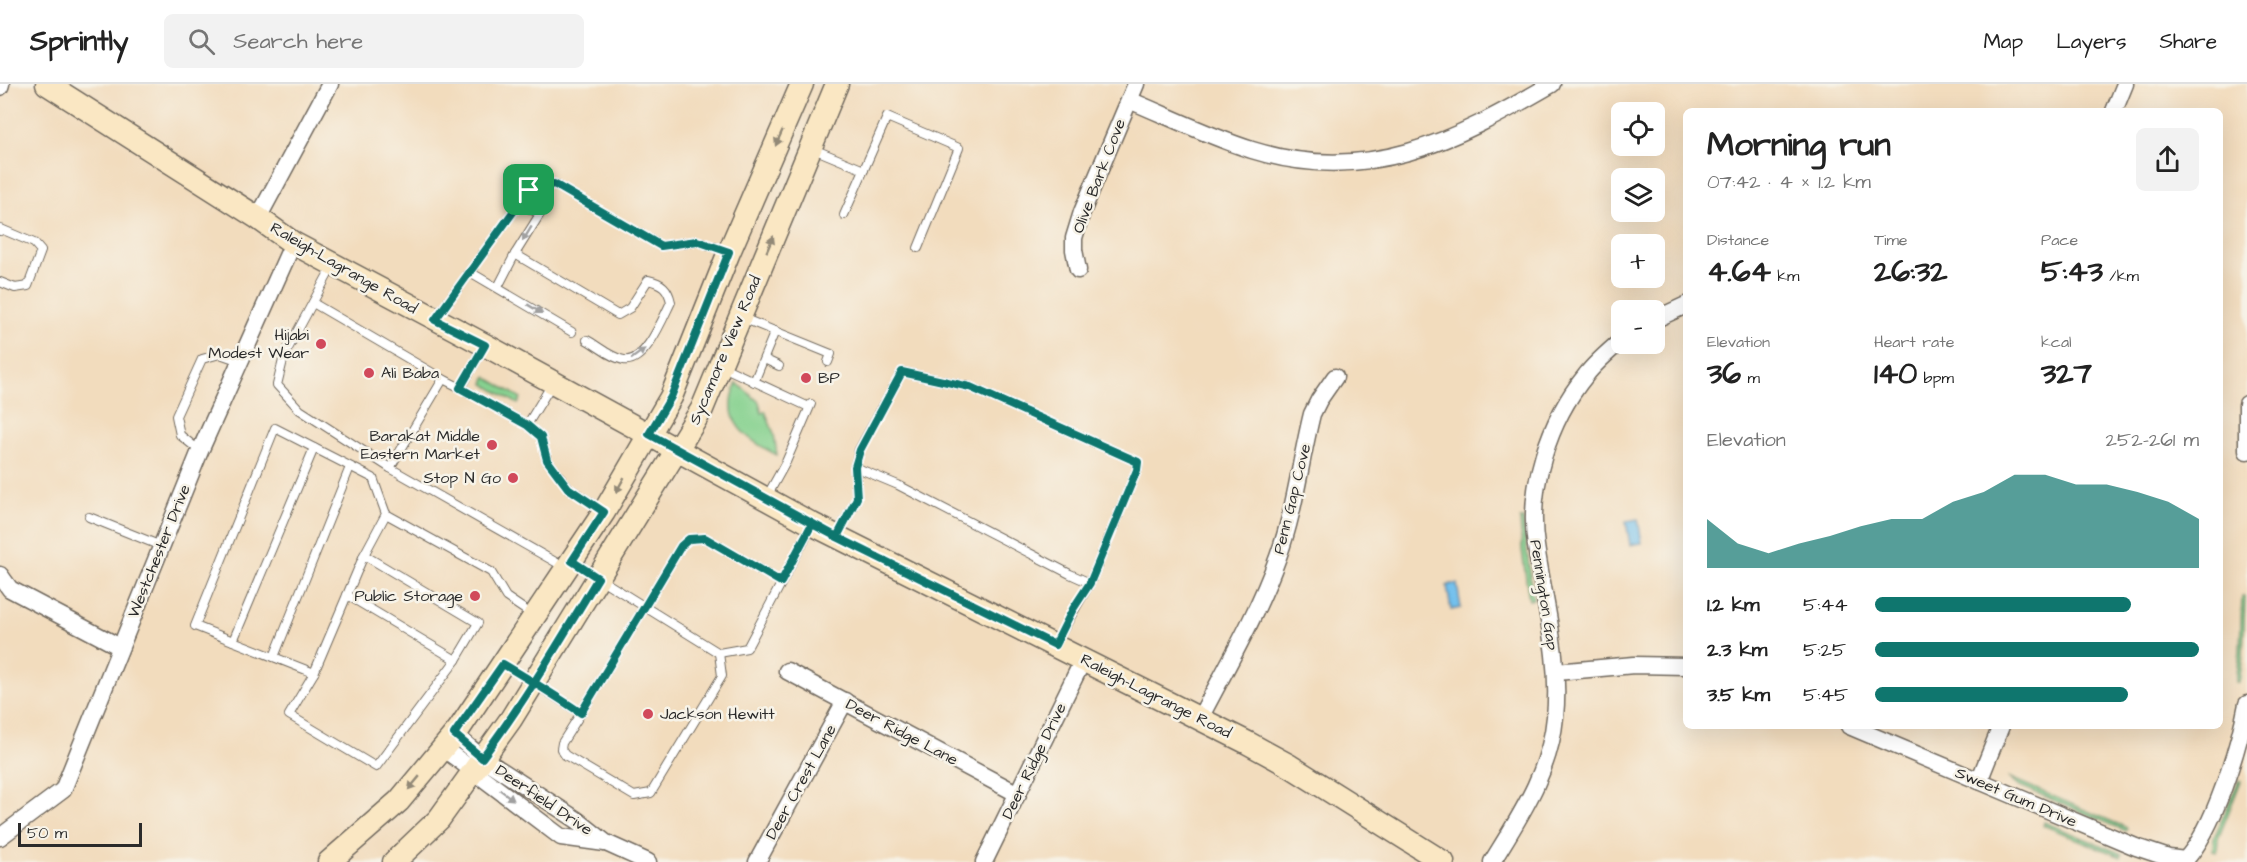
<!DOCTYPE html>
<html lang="en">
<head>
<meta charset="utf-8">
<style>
  body { margin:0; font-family:"Architects Daughter",sans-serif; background:#f2f2f2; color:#222; height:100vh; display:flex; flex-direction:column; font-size:22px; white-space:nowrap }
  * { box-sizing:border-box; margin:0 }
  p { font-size:20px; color:#767676 }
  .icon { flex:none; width:33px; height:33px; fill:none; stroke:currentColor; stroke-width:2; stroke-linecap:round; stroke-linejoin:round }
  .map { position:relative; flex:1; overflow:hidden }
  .details { position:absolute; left:1683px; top:24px; width:540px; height:621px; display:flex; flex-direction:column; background:#fff; border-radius:9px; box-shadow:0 6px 24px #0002 }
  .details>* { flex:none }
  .fabs { position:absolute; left:1611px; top:18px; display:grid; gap:12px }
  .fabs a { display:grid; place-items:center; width:54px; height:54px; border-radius:9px; background:#fff; box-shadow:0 6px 24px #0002; font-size:30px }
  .scale { position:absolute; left:18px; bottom:15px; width:124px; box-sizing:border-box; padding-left:6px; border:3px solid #2b2b2b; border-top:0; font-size:16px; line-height:21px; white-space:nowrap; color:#2b2b2b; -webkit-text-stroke:4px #f7f3e8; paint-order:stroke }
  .pin { position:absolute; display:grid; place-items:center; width:51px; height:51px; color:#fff; margin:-26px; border-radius:12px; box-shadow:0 3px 9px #0006 }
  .round { display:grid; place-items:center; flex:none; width:63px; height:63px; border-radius:9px; background:#f2f2f2 }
  .overview { display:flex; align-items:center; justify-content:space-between; height:102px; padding:0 24px }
  h1 { font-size:33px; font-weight:700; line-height:45px }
  .figures { display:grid; grid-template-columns:repeat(3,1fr); gap:9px; height:102px; padding:6px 24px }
  .figures div { display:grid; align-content:center }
  .figures b { font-size:30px; font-weight:700 }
  .figures small { font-size:16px; font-weight:400 }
  .figures p { font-size:16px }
  .chart { height:168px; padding:12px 24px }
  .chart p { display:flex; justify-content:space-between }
  .chart svg { width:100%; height:108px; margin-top:6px; fill:#0f766e; opacity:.7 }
  ul { padding:0 24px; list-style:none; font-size:20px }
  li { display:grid; grid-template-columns:96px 72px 1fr; align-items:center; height:45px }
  li i { height:15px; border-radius:8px; background:#0f766e }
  header { display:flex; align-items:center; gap:36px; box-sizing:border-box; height:84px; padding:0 30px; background:#fff; border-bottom:2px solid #e0e0e0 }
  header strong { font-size:28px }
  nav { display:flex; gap:33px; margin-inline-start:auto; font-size:21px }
  .search { width:420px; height:54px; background:#f2f2f2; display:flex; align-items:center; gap:15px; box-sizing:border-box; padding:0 21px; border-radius:9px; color:#767676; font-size:22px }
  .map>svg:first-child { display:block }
  .green { fill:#86d18f; stroke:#587e5d; stroke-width:1.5 }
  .water { fill:#72c0ed; stroke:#4e768c; stroke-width:1.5 }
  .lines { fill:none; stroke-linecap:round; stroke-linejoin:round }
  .lane-casing { stroke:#71695e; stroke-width:10 }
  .street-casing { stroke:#71695e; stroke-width:19 }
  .secondary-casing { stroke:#71695e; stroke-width:25 }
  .lane { stroke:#fff; stroke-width:8 }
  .street { stroke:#fff; stroke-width:16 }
  .secondary { stroke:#fae7c3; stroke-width:22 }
  .oneway { fill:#928977 }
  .oneway2 { fill:#a0a0a0 }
  .route-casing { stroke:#fff; stroke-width:12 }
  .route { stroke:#0f766e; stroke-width:8 }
  .poi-dot { fill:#d1495b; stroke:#f7f3e8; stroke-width:2 }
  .labels { text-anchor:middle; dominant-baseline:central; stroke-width:5; stroke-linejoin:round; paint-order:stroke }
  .street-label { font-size:16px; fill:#2b2b2b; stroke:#f7f3e8 }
  .poi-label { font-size:16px; fill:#2b2b2b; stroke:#f7f3e8; text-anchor:end }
</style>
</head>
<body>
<header>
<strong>Sprintly</strong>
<div class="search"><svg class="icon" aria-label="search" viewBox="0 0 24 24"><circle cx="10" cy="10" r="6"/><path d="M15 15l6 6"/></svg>Search here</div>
<nav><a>Map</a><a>Layers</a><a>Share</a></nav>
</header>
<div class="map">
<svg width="2247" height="778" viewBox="0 0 2247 778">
  <rect width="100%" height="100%" fill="#f7f3e8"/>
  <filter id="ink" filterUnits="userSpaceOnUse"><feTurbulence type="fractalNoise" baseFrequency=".0167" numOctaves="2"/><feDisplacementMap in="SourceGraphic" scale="12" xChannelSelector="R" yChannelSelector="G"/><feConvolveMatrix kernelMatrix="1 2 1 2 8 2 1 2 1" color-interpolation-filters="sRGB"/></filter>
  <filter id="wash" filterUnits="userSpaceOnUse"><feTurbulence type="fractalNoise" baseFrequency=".008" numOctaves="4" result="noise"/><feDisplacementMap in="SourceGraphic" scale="24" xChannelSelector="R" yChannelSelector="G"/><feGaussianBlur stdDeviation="1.35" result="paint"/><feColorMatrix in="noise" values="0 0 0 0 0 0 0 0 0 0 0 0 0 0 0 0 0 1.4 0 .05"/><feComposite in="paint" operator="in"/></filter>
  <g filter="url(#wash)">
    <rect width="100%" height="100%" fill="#f2dcbd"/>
    <g class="green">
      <path d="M486 293 521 314 518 320 484 300Z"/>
      <path d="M737 299 759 318 762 329 765 327 774 350 777 371C746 355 720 338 737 299Z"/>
      <path d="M1520 435H1523L1533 515 1529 516 1522 466Z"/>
      <path d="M2242 512H2245L2243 571 2239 599 2236 598 2240 568Z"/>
      <path d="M2008 693 2127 744 2126 747 2018 701Z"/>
      <path d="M2239 696 2241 697 2218 755 2217 768 2213 767 2214 754Z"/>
      <path d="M2044 738 2122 770 2121 773 2043 741Z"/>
    </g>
    <g class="water">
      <path d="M1638 435 1642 459 1630 461 1626 437Z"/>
      <path d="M1451 500H1457L1461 524 1451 526 1447 502Z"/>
    </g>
  </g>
  <g filter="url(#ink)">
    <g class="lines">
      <defs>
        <g id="lane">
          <path d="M811 64 864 86"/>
          <path d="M844 131 887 33 959 64 918 164"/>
          <path d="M0 147 1 145 34 159 41 167 28 202 15 204 0 198"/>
          <path d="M515 170 540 130 519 119"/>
          <path d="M333 181 284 272 277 301 300 326 390 384 566 484"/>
          <path d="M470 188 572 248"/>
          <path d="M498 203 515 170 618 231 630 224 648 196C662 199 668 204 671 218 663 234 645 280 624 276 611 274 598 262 587 256"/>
          <path d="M313 219 443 295 390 384"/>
          <path d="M437 233 529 106 554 100 661 162 697 157 729 168"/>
          <path d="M740 233 831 270 828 278"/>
          <path d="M764 275 779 282"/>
          <path d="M721 282 809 323"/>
          <path d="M443 295 461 304 484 262"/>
          <path d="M754 298 775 247"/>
          <path d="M461 304 527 341 541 353 547 376 569 404 604 428"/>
          <path d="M527 341 552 300"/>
          <path d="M200 367 180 351 176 332 202 275 220 270 240 277"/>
          <path d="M855 383 859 366 902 288 970 303 1138 378 1137 386 1090 499"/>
          <path d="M766 414 786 378 811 320"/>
          <path d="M386 430 373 394 275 344 195 542 314 589 364 471 386 430 491 488 506 513 534 532"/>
          <path d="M89 433 161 462"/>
          <path d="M837 452 857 414 855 383 898 401 1070 490 1090 499 1055 560"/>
          <path d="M600 495 719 569 747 564 812 441"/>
          <path d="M347 511 456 576 478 539 364 471"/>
          <path d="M233 557 314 364"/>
          <path d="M274 573 350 383"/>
          <path d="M314 589 289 631 376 683 456 576"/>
          <path d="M534 599 581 629 681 462 689 455 705 454 781 498"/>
          <path d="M581 629 562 659 561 665 565 671 634 712 651 709 722 592 719 569"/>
        </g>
        <g id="street">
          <path d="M0 3 1 0"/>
          <path d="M1129 16C1170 33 1210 53 1252 66 1368 102 1454 57 1552 0"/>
          <path d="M2114 27 2125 0"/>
          <path d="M258 134 330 0"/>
          <path d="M1078 186 1074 166V154L1082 128 1136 0"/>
          <path d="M1654 236 1686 221"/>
          <path d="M2247 320V367"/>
          <path d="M0 491 10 505 120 563"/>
          <path d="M787 587 1018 710"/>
          <path d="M1556 588 1634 581 1686 582"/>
          <path d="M1200 634C1227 582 1258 529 1278 473 1295 427 1300 378 1312 330L1319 316 1335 293"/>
          <path d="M1849 642 2136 763 2169 774 2185 776C2214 746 2239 662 2247 620"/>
          <path d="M454 650 482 674 577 736 606 759 648 778"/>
          <path d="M443 664 561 753 605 759"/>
          <path d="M1979 697 2001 642"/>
          <path d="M0 753 63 706 200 367 293 159"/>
          <path d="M757 778 845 617"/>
          <path d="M984 778 1083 576"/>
          <path d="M1492 778C1520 732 1550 688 1555 633 1561 576 1544 518 1536 462 1527 404 1549 336 1586 291 1596 278 1609 267 1622 256"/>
        </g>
        <g id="secondary">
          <path d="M47 0 258 134 293 159 485 261 812 440 1248 659 1290 682 1443 778"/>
          <path d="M329 778 399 717 459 645 604 428 671 313 729 168 802 0"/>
          <path d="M394 778 439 735 511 635 702 325 837 0"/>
        </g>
      </defs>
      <use href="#lane" class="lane-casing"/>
      <use href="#street" class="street-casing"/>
      <use href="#secondary" class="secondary-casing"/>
      <use href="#lane" class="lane"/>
      <use href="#street" class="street"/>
      <use href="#secondary" class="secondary"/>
    </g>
    <defs><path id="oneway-solid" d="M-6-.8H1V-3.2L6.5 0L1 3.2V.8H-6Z" transform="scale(1.5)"/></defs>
    <g class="oneway">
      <use href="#oneway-solid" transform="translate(779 54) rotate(114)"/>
      <use href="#oneway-solid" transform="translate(770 160) rotate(-67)"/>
      <use href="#oneway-solid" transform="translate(620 401) rotate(119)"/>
      <use href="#oneway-solid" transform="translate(414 699) rotate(130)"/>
    </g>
    <g class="oneway2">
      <use href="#oneway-solid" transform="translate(527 150) rotate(121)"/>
      <use href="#oneway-solid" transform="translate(535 225) rotate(31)"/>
      <use href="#oneway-solid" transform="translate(638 270) rotate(-37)"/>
      <use href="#oneway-solid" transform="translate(507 711) rotate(37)"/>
    </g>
  </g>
  <g class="lines" filter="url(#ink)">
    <defs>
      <path id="route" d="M529 106 435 236 485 261 460 304 527 341 541 353 547 376 568 404 604 428 572 477 598 494C561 555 525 617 482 674L454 650 503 580C530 596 556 612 581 629L681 462 689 455 705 454 781 498 812 440 837 453 857 414 855 383 860 366 902 288 970 303 1138 378 1137 386 1090 499 1073 525 1055 561 837 453 649 350 671 313 729 168 697 157 661 162 554 100 529 106"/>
    </defs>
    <use href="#route" class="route-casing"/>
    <use href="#route" class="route"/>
  </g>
  <g class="poi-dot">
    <circle cx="321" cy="260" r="6"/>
    <circle cx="369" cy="289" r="6"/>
    <circle cx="806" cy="294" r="6"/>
    <circle cx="492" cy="361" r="6"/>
    <circle cx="513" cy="394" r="6"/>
    <circle cx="475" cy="512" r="6"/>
    <circle cx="648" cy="630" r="6"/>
  </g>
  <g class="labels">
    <g class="street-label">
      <text transform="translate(1099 92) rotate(-69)">Olive Bark Cove</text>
      <text transform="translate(344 184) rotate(30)">Raleigh-Lagrange Road</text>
      <text transform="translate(725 266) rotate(-67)">Sycamore View Road</text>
      <text transform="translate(1292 415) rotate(-76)">Penn Gap Cove</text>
      <text transform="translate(159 467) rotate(-68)">Westchester Drive</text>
      <text transform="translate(1544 511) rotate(81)">Pennington Gap</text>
      <text transform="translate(1156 612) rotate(27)">Raleigh-Lagrange Road</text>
      <text transform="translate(902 648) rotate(28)">Deer Ridge Lane</text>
      <text transform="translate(1034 677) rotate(-64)">Deer Ridge Drive</text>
      <text transform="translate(801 698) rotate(-61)">Deer Crest Lane</text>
      <text transform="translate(2016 713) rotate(23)">Sweet Gum Drive</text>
      <text transform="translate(544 716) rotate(34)">Deerfield Drive</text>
    </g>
    <g class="poi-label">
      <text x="309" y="251">Hijabi<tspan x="309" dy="18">Modest Wear</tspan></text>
      <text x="381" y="289" text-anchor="start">Ali Baba</text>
      <text x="818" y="294" text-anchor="start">BP</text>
      <text x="480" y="352">Barakat Middle<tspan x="480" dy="18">Eastern Market</tspan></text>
      <text x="501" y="394">Stop N Go</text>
      <text x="463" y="512">Public Storage</text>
      <text x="660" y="630" text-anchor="start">Jackson Hewitt</text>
    </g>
  </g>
</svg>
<div class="fabs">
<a><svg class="icon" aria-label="locate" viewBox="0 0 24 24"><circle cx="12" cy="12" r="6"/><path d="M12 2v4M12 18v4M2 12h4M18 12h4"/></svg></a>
<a><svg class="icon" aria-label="layers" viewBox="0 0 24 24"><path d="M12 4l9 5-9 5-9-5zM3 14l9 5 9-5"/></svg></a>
<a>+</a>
<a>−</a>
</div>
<div class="scale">50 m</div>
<div class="pin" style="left:529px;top:106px;background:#1e9e55"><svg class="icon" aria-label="arrive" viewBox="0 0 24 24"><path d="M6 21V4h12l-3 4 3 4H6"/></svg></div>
<section class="details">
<div class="overview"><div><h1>Morning run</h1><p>07:42 · 4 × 1.2 km</p></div><a class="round"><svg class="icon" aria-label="share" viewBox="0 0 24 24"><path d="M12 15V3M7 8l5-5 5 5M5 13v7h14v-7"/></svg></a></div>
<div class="figures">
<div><p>Distance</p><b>4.64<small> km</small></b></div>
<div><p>Time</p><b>26:32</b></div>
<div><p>Pace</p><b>5:43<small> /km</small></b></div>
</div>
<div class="figures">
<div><p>Elevation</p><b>36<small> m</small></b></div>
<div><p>Heart rate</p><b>140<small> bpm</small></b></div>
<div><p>kcal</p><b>327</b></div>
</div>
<div class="chart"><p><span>Elevation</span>252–261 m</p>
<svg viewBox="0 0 160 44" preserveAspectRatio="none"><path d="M0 44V24L10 34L20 38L30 34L40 31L50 27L60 24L70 24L80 17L90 13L100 6L110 6L120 10L130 10L140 13L150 17L160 24V44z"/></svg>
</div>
<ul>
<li><b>1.2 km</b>5:44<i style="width:79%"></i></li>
<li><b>2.3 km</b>5:25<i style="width:100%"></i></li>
<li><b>3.5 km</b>5:45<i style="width:78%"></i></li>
</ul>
</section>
</div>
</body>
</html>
